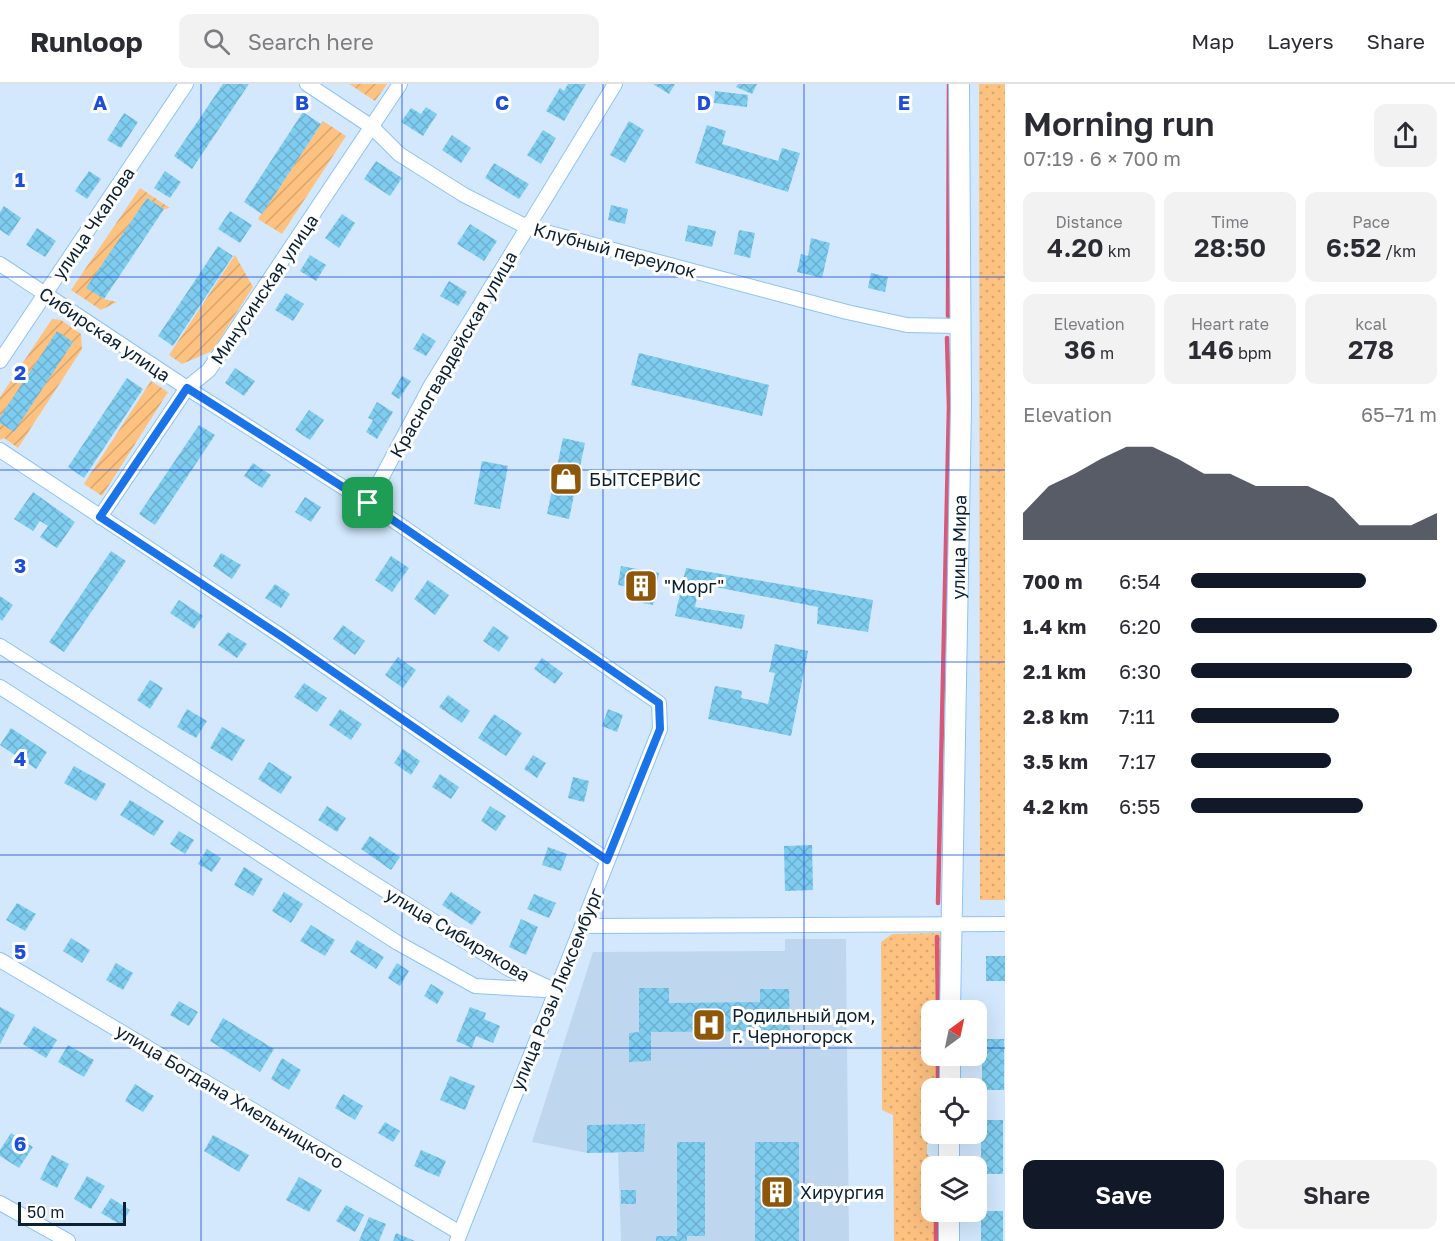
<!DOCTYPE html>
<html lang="en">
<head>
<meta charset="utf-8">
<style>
  body { margin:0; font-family:"Golos Text",sans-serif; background:#f2f2f3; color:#2b2b33; height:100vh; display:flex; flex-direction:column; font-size:22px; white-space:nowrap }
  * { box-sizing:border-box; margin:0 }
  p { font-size:20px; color:#7c7c81 }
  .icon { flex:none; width:33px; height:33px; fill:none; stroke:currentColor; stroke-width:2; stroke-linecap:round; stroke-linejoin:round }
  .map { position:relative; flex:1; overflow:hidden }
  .details { display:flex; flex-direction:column; background:#fff; width:450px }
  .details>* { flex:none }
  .needle { width:39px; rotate:33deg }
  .tools { position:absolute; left:921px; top:916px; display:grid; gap:12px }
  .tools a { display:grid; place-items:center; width:66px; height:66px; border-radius:12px; background:#fff; box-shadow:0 6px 24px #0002; font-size:30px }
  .scale { position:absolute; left:18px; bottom:15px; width:108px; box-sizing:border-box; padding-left:6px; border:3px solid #0a2033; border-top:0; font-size:16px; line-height:21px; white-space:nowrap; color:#0a2033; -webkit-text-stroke:4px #fff; paint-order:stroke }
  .pin { position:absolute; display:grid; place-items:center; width:51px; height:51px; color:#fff; margin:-26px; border-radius:12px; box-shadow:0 3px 9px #0006 }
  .round { display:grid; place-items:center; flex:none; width:63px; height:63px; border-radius:12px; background:#f2f2f3 }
  .summary { display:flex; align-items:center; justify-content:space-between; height:102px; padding:0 18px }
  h1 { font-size:33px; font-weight:600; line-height:45px }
  .stats { display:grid; grid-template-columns:repeat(3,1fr); gap:9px; height:102px; padding:6px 18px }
  .stats div { display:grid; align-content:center; border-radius:12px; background:#f2f2f3; text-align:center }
  .stats b { font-size:26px; font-weight:600 }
  .stats small { font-size:16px; font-weight:400 }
  .stats p { font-size:16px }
  .chart { height:168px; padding:12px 18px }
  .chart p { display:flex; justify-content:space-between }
  .chart svg { width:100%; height:108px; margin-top:6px; fill:#111827; opacity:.7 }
  .button { display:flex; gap:12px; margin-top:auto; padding:12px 18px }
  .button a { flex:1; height:69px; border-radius:12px; background:#111827; color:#fff; font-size:24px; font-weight:600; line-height:69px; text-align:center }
  .button a+a { background:#f2f2f3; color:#2b2b33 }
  ul { padding:0 18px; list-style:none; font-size:20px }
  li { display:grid; grid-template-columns:96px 72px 1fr; align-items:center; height:45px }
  li i { height:15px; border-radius:8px; background:#111827 }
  header { display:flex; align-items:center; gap:36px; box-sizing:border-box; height:84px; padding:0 30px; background:#fff; border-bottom:2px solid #e1e1e2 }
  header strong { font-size:28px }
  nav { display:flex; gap:33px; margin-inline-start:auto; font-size:21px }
  .search { width:420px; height:54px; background:#f2f2f3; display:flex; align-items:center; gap:15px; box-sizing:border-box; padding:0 21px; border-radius:12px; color:#7c7c81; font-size:22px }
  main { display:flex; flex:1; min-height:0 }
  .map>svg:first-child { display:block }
  .built { fill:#bfd7ee }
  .grass { fill:url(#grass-dots) }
  .garden { fill:url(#garden-furrows) }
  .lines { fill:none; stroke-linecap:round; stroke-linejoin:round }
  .stream { stroke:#d75877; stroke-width:4.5 }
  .building { fill:url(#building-cross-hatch) }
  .minor-casing { stroke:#8dc3f5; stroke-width:16 }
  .secondary-casing { stroke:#8dc3f5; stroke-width:22 }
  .minor { stroke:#fff; stroke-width:14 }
  .secondary { stroke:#fff; stroke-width:20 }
  .route-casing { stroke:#fff; stroke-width:12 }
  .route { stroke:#1a73e8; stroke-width:8 }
  .grid { fill:none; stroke:#1d4ed8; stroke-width:1.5; stroke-opacity:0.55 }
  .labels { text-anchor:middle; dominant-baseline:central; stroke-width:6; stroke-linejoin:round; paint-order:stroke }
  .street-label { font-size:18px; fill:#0a2033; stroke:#fff }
  .poi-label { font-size:18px; fill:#0a2033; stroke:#fff; text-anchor:start }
  .grid-label { font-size:20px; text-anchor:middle; font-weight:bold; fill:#1d4ed8; stroke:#fff; stroke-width:6; stroke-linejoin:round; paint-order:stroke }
</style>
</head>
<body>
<header>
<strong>Runloop</strong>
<div class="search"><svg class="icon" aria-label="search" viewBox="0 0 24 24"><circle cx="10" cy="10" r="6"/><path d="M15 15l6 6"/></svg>Search here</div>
<nav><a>Map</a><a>Layers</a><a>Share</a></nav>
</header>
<main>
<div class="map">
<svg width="1005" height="1157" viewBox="0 0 1005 1157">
  <defs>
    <pattern id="grass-dots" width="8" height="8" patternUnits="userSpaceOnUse" patternTransform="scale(1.5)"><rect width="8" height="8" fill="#fdc180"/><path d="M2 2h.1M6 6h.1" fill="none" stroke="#d8a66f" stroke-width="1.8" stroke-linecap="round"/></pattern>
    <pattern id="garden-furrows" width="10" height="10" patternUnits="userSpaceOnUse" patternTransform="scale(1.5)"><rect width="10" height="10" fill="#fdc180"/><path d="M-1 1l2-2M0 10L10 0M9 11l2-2" fill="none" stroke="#d8a66f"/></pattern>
    <pattern id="building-cross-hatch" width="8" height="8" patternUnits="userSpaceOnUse" patternTransform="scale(1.5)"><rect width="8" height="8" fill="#7ecdf0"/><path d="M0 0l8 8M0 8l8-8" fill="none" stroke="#6cb0ce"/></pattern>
  </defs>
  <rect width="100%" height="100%" fill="#d3e8fd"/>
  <path class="built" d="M785 855H846L849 1157H621L618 1069 644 1068V1041H587V1069L532 1058 593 868 785 867Z"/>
  <g class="grass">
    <path d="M979 0H1005V816H980Z"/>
    <path d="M941 849V927H932V972H941V1005H932V1050H938L927 1060V1070L938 1083H932V1128H939V1157H894L893 1031 882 1026 881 858 892 850Z"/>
  </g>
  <g class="garden">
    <path d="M349 0H387L375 17Z"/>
    <path d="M323 37 346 52 282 150 258 135Z"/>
    <path d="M140 104 170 124 164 125 147 114 87 204 104 215 117 218 101 226 71 206Z"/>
    <path d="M235 171 253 203 212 267 182 280 169 271Z"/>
    <path d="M52 235 61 236 81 250 82 265 18 364 4 354 0 356V313Z"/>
    <path d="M151 297 168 308 102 412 84 400Z"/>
  </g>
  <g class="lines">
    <g class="stream">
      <path d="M948 232 949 0"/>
      <path d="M938 819 949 323 947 254"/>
      <path d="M937 853 938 927"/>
      <path d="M938 972V1005"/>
      <path d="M936 1157V1128"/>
    </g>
  </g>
  <g class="building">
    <path d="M223 0H249L192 85 174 72Z"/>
    <path d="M568 0H586L564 37 546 27 560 4 564 7Z"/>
    <path d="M653 0H675L669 10Z"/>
    <path d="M738 0H757L752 10 736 3Z"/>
    <path d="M715 7 748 11 747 23 714 19Z"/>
    <path d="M426 23 437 30 423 52 401 38 411 24 421 30Z"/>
    <path d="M303 28 321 40 262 130 244 118Z"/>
    <path d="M124 29 138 38 121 64 107 56Z"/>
    <path d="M629 37 644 46 625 79 610 71Z"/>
    <path d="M707 41 726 47 722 60 778 77 782 64 800 69 788 108 695 79Z"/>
    <path d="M543 46 556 54 541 80 527 71Z"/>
    <path d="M452 51 471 64 461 79 442 66Z"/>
    <path d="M376 77 402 94 390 112 364 95Z"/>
    <path d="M494 79 529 100 519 115 485 94Z"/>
    <path d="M89 87 101 95 87 115 75 107Z"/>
    <path d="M165 87 181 98 170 114 154 104Z"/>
    <path d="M147 114 164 125 104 215 86 204Z"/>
    <path d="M611 121 628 125 625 140 608 136Z"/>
    <path d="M4 122 21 134 9 152 0 146V128Z"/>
    <path d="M230 127 252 141 240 159 218 145Z"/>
    <path d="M342 130 355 139 339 164 325 154Z"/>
    <path d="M470 140 497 157 484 177 457 160Z"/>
    <path d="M688 141 716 147 712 163 685 157Z"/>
    <path d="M37 144 56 157 45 173 26 161Z"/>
    <path d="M739 146 755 149 750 174 734 170Z"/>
    <path d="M811 154 830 159 822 194 797 188 801 170 808 172Z"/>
    <path d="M218 162 233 172 173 262 158 252Z"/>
    <path d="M310 171 326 181 316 197 300 187Z"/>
    <path d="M871 189 888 193 885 208 868 204Z"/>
    <path d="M449 197 467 208 458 222 440 212Z"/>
    <path d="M286 209 304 220 293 237 275 226Z"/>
    <path d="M57 247 73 258 14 348 0 339V333Z"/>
    <path d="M423 249 436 257 426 272 413 265Z"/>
    <path d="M639 269 769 301 762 332 631 301Z"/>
    <path d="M235 284 255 297 244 312 225 299Z"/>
    <path d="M402 292 411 297 399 315 391 310Z"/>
    <path d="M127 294 143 305 84 394 68 383Z"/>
    <path d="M377 318 393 328 377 355 366 348 373 336 368 334Z"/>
    <path d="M309 326 324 336 310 356 295 346Z"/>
    <path d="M199 341 215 351 155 441 139 430Z"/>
    <path d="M563 354 585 359 569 435 547 430Z"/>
    <path d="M482 377 508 382 500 425 474 420Z"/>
    <path d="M253 379 271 391 262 404 244 392Z"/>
    <path d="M33 408 75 438 57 464 40 453 48 442 40 437 33 447 14 435Z"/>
    <path d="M305 413 321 423 311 438 295 428Z"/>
    <path d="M111 467 126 477 64 568 49 558Z"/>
    <path d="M221 469 241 481 232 495 213 482Z"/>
    <path d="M391 472 409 484 392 508 375 496Z"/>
    <path d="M621 482 659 489 653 521 632 517 634 504 618 501Z"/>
    <path d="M686 484 873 516 868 548 817 540 818 523 700 500 695 523 745 531 742 545 675 532Z"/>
    <path d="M428 496 449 511 435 531 414 515Z"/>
    <path d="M275 500 290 510 281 524 265 514Z"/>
    <path d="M0 512 13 521 2 537 0 535Z"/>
    <path d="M179 516 203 532 194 545 170 529Z"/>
    <path d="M343 541 365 557 355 571 333 555Z"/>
    <path d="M493 542 509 553 499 568 483 557Z"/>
    <path d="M228 548 247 560 237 574 218 561Z"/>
    <path d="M775 560 808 567 791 652 708 635 715 602 742 607 741 614 768 620 775 589 769 588Z"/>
    <path d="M398 573 416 586 403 604 385 591Z"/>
    <path d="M542 574 563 589 555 600 534 585Z"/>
    <path d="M150 596 163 604 150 625 137 616Z"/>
    <path d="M304 599 327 614 317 628 294 613Z"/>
    <path d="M448 611 470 627 462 639 439 623Z"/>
    <path d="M187 625 207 637 196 654 177 643Z"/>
    <path d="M340 625 362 640 351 656 329 641Z"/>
    <path d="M608 625 623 631 617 648 602 642Z"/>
    <path d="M494 630 522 649 506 672 478 654Z"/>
    <path d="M222 643 245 656 232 677 210 664Z"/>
    <path d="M11 644 47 668 36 685 0 661Z"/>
    <path d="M403 665 420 677 411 691 394 679Z"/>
    <path d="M533 671 546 679 537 694 524 685Z"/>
    <path d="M269 678 292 693 281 710 258 695Z"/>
    <path d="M74 682 106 700 96 717 64 699Z"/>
    <path d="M440 690 459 703 451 715 432 703Z"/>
    <path d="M573 693 589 697 584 718 568 714Z"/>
    <path d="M130 716 164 737 154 752 120 731Z"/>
    <path d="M327 722 346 734 337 748 318 736Z"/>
    <path d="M490 722 506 732 496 747 481 737Z"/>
    <path d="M179 747 194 756 185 770 170 760Z"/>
    <path d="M370 752 400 773 391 786 361 765Z"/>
    <path d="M812 761 813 806 785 807 784 762Z"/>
    <path d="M548 763 567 770 561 787 542 781Z"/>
    <path d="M207 765 221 774 212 788 198 780Z"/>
    <path d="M244 783 263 795 253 812 234 801Z"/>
    <path d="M284 808 303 820 291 839 272 827Z"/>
    <path d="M451 808 481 828 472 841 442 821Z"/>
    <path d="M534 810 556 819 549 834 527 825Z"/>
    <path d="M17 819 36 830 25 847 6 836Z"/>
    <path d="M521 835 538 843 526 871 509 863Z"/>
    <path d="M311 841 335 856 325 872 300 857Z"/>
    <path d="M71 854 90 866 82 879 63 867Z"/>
    <path d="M357 856 384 873 376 885 350 868Z"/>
    <rect x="986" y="872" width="19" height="25"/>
    <path d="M116 879 133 889 123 906 106 896Z"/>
    <path d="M397 879 409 887 400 902 388 894Z"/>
    <path d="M431 900 444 908 437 920 424 912Z"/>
    <path d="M639 904H669V919L760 918V905H789L790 947 651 948V977L629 978V949L639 948Z"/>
    <path d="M179 917 198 928 189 942 170 931Z"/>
    <path d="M0 923 15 931 0 960Z"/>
    <path d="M470 923 486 929 484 935 500 942 493 959 476 952 472 964 456 957Z"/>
    <path d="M223 934 274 965 260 988 210 957Z"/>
    <path d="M34 942 57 956 46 974 23 960Z"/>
    <rect x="982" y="955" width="22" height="51"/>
    <path d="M68 961 94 976 84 993 58 978Z"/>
    <path d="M282 974 301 986 289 1006 271 995Z"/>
    <path d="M450 992 475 1002 465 1026 440 1016Z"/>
    <path d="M135 1000 154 1012 143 1028 125 1017Z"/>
    <path d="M343 1010 363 1022 355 1036 335 1024Z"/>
    <rect x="981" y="1036" width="22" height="54"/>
    <path d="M385 1038 400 1047 393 1058 378 1049Z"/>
    <path d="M645 1040 644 1068 587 1069V1041Z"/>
    <path d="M11 1049 33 1063 19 1084 0 1072V1066Z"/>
    <path d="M213 1051 249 1071 239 1088 204 1067Z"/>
    <path d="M677 1058H705V1152H687V1157H656V1152H677Z"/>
    <rect x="755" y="1058" width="44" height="99"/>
    <path d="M421 1066 446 1077 439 1093 414 1082Z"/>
    <path d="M52 1071 69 1080 57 1104 40 1095Z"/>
    <path d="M87 1092 105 1102 91 1125 74 1115Z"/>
    <path d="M299 1093 322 1106 309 1128 286 1116Z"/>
    <rect x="621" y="1106" width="15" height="14"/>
    <path d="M111 1114 130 1126 121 1141 101 1129Z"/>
    <path d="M346 1121 364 1131 355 1148 336 1137Z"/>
    <rect x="981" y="1127" width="22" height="30"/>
    <path d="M369 1133 386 1140 379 1157H359Z"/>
    <path d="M396 1149 415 1157H393Z"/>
  </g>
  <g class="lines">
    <defs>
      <g id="minor">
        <path d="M307 0 372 43 399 70 464 111 527 143 847 228 907 241 960 242"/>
        <path d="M0 180 187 304 368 419 659 619 660 645 457 1157"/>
        <path d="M0 277 186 0"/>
        <path d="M0 366 284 554 607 776"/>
        <path d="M368 419 430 303 615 0"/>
        <path d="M100 433 187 304 209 286 400 0"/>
        <path d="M0 562 509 885 556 907"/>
        <path d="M0 603 398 859 475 902 545 906"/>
        <path d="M582 842 1005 840"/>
        <path d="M0 876 460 1149"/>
        <path d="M0 1119 68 1157"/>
      </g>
      <g id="secondary">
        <path id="s1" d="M950 927 961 323 959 0"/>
        <path d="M950 1005V972"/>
        <path d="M949 1083V1050"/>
        <path d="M949 1157V1128"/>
      </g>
    </defs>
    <use href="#minor" class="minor-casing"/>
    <use href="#secondary" class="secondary-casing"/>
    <use href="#minor" class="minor"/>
    <use href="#secondary" class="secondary"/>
  </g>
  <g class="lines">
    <defs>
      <path id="route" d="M187 304 368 419 659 619 660 645 607 776 284 554 100 433Z"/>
    </defs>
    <use href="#route" class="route-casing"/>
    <use href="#route" class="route"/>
  </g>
  <path class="grid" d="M201 0V1157M402 0V1157M603 0V1157M804 0V1157M0 193H1005M0 386H1005M0 578H1005M0 771H1005M0 964H932M976 964H1005"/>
  <defs>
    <symbol id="shop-square" viewBox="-11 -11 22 22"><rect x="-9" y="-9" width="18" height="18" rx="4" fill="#8d580a" stroke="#fff"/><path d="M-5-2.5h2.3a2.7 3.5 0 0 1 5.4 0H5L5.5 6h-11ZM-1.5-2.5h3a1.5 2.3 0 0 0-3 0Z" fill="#fff"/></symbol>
    <symbol id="building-square" viewBox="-11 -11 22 22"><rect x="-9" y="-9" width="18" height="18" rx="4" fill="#8d580a" stroke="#fff"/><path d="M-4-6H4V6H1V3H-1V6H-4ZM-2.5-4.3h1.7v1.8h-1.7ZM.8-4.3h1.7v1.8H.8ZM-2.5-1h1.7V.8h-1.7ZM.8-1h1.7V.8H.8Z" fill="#fff"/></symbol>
    <symbol id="hospital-square" viewBox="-11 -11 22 22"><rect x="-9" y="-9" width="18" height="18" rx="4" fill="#8d580a" stroke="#fff"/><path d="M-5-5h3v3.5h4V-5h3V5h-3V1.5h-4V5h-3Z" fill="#fff"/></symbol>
  </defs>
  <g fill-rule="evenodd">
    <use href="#shop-square" x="547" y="376" width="38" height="38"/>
    <use href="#building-square" x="622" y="483" width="38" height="38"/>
    <use href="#hospital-square" x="690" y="922" width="38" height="38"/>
    <use href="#building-square" x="758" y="1089" width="38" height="38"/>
  </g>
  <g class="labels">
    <g class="street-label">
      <text transform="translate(93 139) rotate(-56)">улица Чкалова</text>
      <text transform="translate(615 166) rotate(15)">Клубный переулок</text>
      <text transform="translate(264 205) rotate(-56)">Минусинская улица</text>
      <text transform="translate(105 250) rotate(34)">Сибирская улица</text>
      <text transform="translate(453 270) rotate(-60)">Красногвардейская улица</text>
      <text stroke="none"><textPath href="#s1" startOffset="464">улица Мира</textPath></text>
      <text transform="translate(458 850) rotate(31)">улица Сибирякова</text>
      <text transform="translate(556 905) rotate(-68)">улица Розы Люксембург</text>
      <text transform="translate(230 1012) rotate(31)">улица Богдана Хмельницкого</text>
    </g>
    <g class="poi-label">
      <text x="589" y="395">БЫТСЕРВИС</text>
      <text x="664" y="502">"Морг"</text>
      <text x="732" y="931">Родильный дом,<tspan x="732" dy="21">г. Черногорск</tspan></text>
      <text x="800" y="1108">Хирургия</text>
    </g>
  </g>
  <g class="grid-label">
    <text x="100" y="26">A</text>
    <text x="302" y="26">B</text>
    <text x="502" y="26">C</text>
    <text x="704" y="26">D</text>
    <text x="904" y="26">E</text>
    <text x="20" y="103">1</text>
    <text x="20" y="296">2</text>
    <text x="20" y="489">3</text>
    <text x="20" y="682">4</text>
    <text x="20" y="875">5</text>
    <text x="20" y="1067">6</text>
  </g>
</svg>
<div class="tools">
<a><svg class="needle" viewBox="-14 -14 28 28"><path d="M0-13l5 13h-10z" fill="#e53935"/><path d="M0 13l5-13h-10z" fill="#7c7c81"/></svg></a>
<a><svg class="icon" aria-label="locate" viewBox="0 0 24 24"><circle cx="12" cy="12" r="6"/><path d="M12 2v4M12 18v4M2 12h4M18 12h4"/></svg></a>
<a><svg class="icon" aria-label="layers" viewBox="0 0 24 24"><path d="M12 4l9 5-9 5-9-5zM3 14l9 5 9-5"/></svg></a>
</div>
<div class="scale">50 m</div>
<div class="pin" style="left:368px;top:419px;background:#1e9e55"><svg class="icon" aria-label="arrive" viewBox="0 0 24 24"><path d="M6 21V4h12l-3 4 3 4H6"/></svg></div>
</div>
<section class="details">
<div class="summary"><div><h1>Morning run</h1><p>07:19 · 6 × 700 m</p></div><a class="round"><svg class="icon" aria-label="share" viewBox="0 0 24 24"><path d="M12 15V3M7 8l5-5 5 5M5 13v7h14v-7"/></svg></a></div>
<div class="stats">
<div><p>Distance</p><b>4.20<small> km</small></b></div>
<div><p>Time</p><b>28:50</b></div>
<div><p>Pace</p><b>6:52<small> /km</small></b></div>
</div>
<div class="stats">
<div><p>Elevation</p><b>36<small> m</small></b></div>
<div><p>Heart rate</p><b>146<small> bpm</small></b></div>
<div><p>kcal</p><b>278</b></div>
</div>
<div class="chart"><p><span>Elevation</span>65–71 m</p>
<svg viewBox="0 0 160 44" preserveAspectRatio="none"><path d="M0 44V33L10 22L20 17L30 11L40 6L50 6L60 11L70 17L80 17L90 22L100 22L110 22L120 27L130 38L140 38L150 38L160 33V44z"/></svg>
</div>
<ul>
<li><b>700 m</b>6:54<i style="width:71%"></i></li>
<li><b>1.4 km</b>6:20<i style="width:100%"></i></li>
<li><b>2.1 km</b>6:30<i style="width:90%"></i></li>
<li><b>2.8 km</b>7:11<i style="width:60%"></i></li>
<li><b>3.5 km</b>7:17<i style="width:57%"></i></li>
<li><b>4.2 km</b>6:55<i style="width:70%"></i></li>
</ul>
<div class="button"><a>Save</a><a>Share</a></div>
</section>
</main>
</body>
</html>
